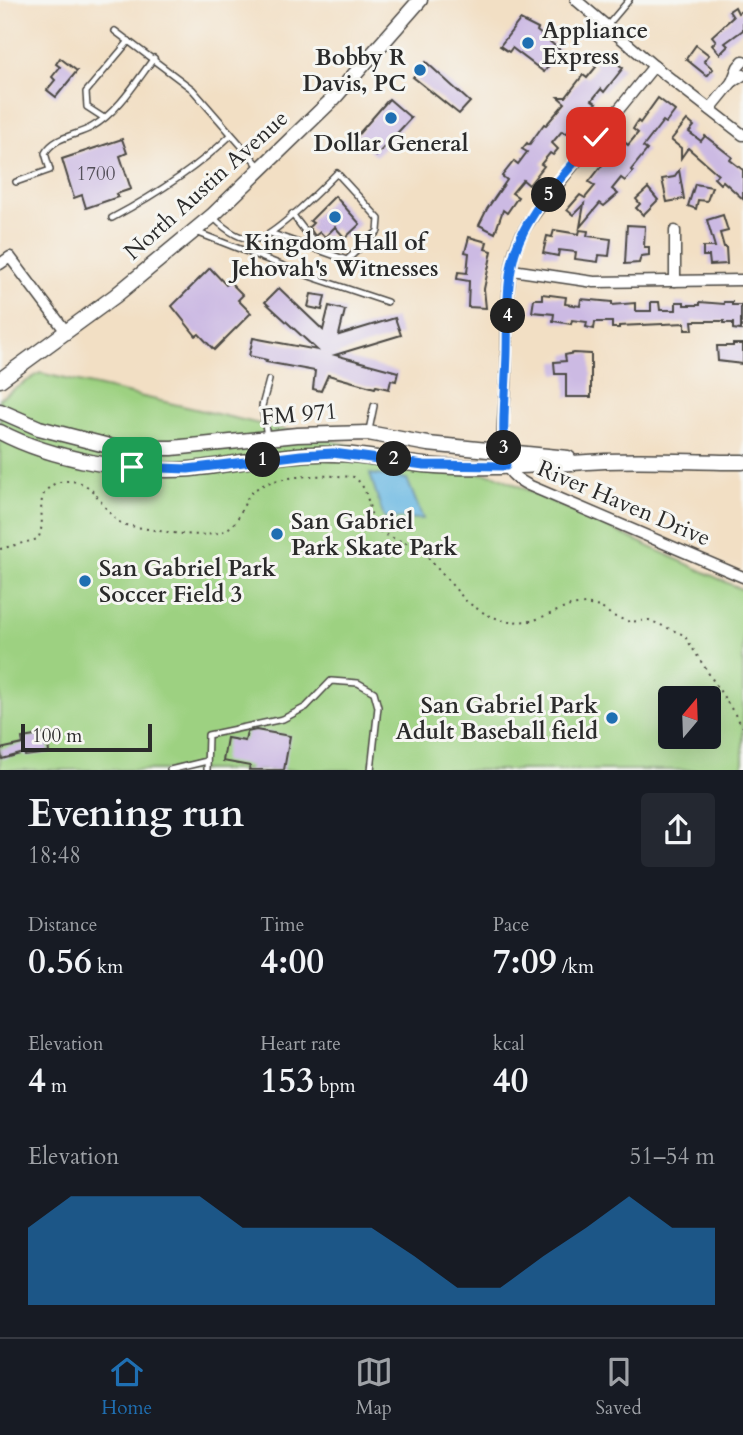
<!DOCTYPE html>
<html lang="en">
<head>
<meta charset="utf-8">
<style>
  body { margin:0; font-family:Cardo,serif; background:#242831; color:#f1f3f6; height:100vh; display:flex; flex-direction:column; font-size:26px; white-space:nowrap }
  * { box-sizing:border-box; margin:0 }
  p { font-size:23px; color:#9ea1a6 }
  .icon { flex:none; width:38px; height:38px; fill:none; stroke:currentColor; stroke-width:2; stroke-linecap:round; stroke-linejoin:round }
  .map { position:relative; height:770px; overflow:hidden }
  .panel { display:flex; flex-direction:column; background:#171b24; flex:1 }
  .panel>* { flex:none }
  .needle { width:46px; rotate:19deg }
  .tools { position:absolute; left:658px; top:686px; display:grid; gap:14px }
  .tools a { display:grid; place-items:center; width:63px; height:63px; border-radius:7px; background:#171b24; box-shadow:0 7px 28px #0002; font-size:35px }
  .scale { position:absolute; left:21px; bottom:18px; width:131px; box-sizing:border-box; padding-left:7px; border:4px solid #2b2b2b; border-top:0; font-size:19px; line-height:24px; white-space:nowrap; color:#2b2b2b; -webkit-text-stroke:5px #f6f6f2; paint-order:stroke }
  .pin { position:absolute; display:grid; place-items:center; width:60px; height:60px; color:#fff; margin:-30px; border-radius:14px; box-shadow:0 4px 10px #0006 }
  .km { position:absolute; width:35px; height:35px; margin:-18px; border-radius:50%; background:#222; color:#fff; font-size:19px; line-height:35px; text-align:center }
  .round { display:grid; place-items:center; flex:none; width:74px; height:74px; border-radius:7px; background:#242831 }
  .overview { display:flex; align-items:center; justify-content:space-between; height:119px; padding:0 28px }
  h1 { font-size:38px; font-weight:700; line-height:52px }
  .figures { display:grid; grid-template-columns:repeat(3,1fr); gap:10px; height:119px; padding:7px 28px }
  .figures div { display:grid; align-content:center }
  .figures b { font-size:35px; font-weight:700 }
  .figures small { font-size:19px; font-weight:400 }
  .figures p { font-size:19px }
  .chart { height:196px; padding:14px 28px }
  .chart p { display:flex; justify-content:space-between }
  .chart svg { width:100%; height:126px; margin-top:7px; fill:#1f6fb2; opacity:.7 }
  .tab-bar { display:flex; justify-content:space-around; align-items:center; height:98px; border-top:2px solid #363941; background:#171b24; font-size:19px; color:#9ea1a6 }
  .tab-bar a { display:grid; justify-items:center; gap:4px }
  .tab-bar .current { color:#1f6fb2 }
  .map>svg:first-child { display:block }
  .green { fill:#9dd181; stroke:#647e56; stroke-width:2; fill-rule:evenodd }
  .water { fill:#68b7e2; stroke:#4a7186; stroke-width:2 }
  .building { fill:#ccbae3 }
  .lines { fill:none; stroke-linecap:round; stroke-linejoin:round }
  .service-casing { stroke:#494642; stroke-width:8 }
  .minor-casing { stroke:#494642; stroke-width:13 }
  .secondary-casing { stroke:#494642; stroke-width:17 }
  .path { stroke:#494642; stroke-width:2; stroke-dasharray:2 5; stroke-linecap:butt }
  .service { stroke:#fff; stroke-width:5 }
  .minor { stroke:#fff; stroke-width:10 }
  .secondary { stroke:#fff; stroke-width:14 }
  .route-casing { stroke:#fff; stroke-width:14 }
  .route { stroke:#1a73e8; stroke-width:9 }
  .poi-dot { fill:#1f6fb2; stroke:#f6f6f2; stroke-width:2.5 }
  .labels { text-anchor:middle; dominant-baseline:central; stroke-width:6; stroke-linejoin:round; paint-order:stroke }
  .number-label { font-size:19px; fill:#534f59 }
  .poi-label { font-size:23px; font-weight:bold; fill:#2b2b2b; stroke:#f6f6f2; text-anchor:start }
  .street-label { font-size:23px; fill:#2b2b2b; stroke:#f6f6f2 }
</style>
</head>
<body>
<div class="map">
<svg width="743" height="770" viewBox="0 0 743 770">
  <rect width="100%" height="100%" fill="#f6f6f2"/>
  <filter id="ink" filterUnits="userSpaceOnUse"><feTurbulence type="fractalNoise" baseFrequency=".0143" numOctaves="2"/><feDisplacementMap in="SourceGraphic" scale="14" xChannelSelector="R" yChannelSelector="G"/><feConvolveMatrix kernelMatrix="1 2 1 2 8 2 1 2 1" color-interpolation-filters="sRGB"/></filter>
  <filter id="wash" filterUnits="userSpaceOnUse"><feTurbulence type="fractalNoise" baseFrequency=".00686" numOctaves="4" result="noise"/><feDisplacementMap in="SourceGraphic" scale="28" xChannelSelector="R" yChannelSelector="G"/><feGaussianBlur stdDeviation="1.57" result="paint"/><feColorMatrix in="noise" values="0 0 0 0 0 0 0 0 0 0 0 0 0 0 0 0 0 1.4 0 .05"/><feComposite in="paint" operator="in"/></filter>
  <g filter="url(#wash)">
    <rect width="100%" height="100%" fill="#f2dfc4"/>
    <path class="green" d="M40 373 467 472 495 475 743 590V770H0V398ZM670 698H709V737H670Z"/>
    <path class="water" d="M370 474 407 479 423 519 384 518Z"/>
    <g id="blocks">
      <g class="building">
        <path d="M735 7 738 13 743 10V30L725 43 728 46 720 54 712 45 716 41 712 36 733 17 729 11Z"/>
        <path d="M520 20 538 29 537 31 560 50 544 72 512 48 509 52 500 46Z"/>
        <path d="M696 45 709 55 704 61 713 69 707 76 686 59Z"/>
        <path d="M604 53 623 68 604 92 601 89 592 100 596 103 589 111 583 106 574 117 578 120 566 134 562 131 552 143 558 149 553 155 550 153 541 164 544 166 529 185 523 180 512 193 518 197 507 213 503 210 495 233 479 225 487 209 507 180 502 176 514 161 518 164 527 152 522 149 527 143 529 145 544 124 546 125 565 103 558 97H566L583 75 587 78 596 67 594 65 596 59Z"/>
        <path d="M60 58 77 71 56 97 47 90 55 80 52 77 60 67 56 64Z"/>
        <path d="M426 62 470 102 459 114 413 77Z"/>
        <path d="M658 98 675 111 666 123 663 121 643 147 647 150 631 170 633 172 625 181 621 178 612 189 618 194 604 206 600 203 580 227 584 204 573 215 567 210 580 195 585 198 595 186 589 182 622 140 628 145 638 133 633 129 638 121 640 123Z"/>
        <path d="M389 99 411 118 376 156 355 138Z"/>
        <path d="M687 120 694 126 689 132 701 141 705 136 732 157 730 160 743 170V199L723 181 720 184 714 178 718 174 688 148 681 158V148L671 140Z"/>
        <path d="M122 139 127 153 120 156 131 189 116 194 118 197 86 208 82 195 74 198 62 159Z"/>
        <path d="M679 170 684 199 667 202 662 179 674 177Z"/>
        <path d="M695 184 712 187 707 201 698 200 696 209 688 206Z"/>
        <path d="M648 188 658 200 643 215 636 208 640 204 636 199Z"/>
        <path d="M335 196 360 224 345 238 335 227 325 237 320 232 315 236 309 227 313 223 310 221Z"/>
        <path d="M723 215 728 231 720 233 724 247H726L727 264 710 265 709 256H703V247H715L707 220Z"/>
        <path d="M627 225 645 226 644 247H649V255L641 256 639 263 625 264Z"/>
        <path d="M554 230 579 234 580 230 588 231 587 236 611 239 609 256 599 255 598 262 575 259 576 252 559 250 558 256 543 253 547 236 552 237Z"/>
        <path d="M469 237 487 242 485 249 492 251 484 289 486 308 468 307 469 281 457 279 458 272 467 273 469 253 465 252Z"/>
        <path d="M210 268 226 285 230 282 243 295 238 300 251 313 214 350 199 334 196 336 172 306Z"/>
        <path d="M279 288 323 330 329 306 345 310 339 335 395 318 401 335 335 355 398 372 396 381 391 380 389 389 376 386 375 388 328 375 321 391 313 389 315 371 266 362 267 360 249 356 253 338 317 350 265 302Z"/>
        <path d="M311 294 325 296 322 310 308 307Z"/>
        <path d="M542 294 566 297 565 304 580 306 581 299 612 302V305L635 303V311H651V302H659L660 310H676V302H684V305H700V302L724 304V302H732V305H741V330L733 329V323H724V321H692L693 330H685V323L619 326V328H612V322H595L594 329 586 327 587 322 572 320 571 324 553 321 554 314 532 312 534 299H542Z"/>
        <path d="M733 344H743V364L718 361 717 346H733Z"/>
        <path d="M574 353 591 354V397H566V374H555L554 362 566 361 565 355Z"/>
        <path d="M256 730 290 736 284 770H249L250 766 223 761 227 738 245 741 247 732Z"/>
        <path d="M47 734 49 753 25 756 24 753 2 759 0 749 23 744 22 738Z"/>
      </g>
    </g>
  </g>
  <g filter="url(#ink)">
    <use href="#blocks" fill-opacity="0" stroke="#494642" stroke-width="2"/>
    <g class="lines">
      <defs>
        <g id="service">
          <path d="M607 26 629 0"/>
          <path d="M115 31 192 89 260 167"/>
          <path d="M104 118 87 107 86 92 129 41"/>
          <path d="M16 182 50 170 45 153C55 136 76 136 92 127 118 112 136 82 154 58"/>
          <path d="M292 214 318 248"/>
          <path d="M112 218C155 195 196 169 231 135"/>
          <path d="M214 218C225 229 240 241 257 239 274 237 323 187 337 173L379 219 378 231 347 260 270 233"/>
          <path d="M196 232 312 277 387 302"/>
          <path d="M369 430 374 406"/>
          <path d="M267 436 262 406 269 380"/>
          <path d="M170 770 207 761"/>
          <path d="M207 770 208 735 283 719 306 707 331 681 358 683 374 692 378 707 371 770"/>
        </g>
        <g id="minor">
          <path d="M576 0 654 66 743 135"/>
          <path d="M654 66 546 199C533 216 519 233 514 254 504 296 508 341 506 383 505 408 499 439 506 463 509 474 519 480 528 485L743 577"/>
          <path d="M732 82 738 67 743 61"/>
          <path d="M710 109 732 82 743 75"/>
          <path d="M0 264 10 257 67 333"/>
          <path d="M512 270 594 282 743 280"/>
          <path d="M675 281V231"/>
        </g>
        <g id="secondary">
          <path d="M0 380 115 296 212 216 334 98 420 0"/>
          <path d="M0 411 39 428 117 448H172L297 435 368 433 428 444 568 458"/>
          <path d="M0 432C51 459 134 474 191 469 239 464 287 452 334 454 365 454 394 462 424 465 484 471 545 464 605 461 651 459 697 462 743 462"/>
        </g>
      </defs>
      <use href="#service" class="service-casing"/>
      <use href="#minor" class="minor-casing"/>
      <use href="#secondary" class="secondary-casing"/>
      <path class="path" d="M0 549 38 539C46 521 38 510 43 496 46 489 53 483 60 482 98 474 100 515 125 525 149 529 200 540 221 532 238 526 240 512 247 499 260 472 329 475 354 477 372 491 366 510 377 528 382 537 410 542 422 551L467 602 487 615 508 622 532 621 570 606 585 604 600 607 613 616 630 622 649 620 684 635 743 727"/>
      <use href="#service" class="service"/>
      <use href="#minor" class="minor"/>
      <use href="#secondary" class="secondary"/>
    </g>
  </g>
  <g class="lines" filter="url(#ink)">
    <defs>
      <path id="route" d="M132 467 188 469 301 455 333 453 424 465 506 466C501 429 506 390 507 353 508 317 505 274 519 241 535 202 570 169 596 137"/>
    </defs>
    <use href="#route" class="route-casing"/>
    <use href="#route" class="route"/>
  </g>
  <g class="poi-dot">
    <circle cx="528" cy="43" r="7"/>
    <circle cx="420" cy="70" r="7"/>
    <circle cx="391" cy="118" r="7"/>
    <circle cx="335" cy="217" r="7"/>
    <circle cx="277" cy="534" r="7"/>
    <circle cx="85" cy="581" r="7"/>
    <circle cx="612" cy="718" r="7"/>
  </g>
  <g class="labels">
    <g class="number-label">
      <text x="96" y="174">1700</text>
    </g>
    <g class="poi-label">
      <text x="542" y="30">Appliance<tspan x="542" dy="26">Express</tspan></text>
      <text x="406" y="57" text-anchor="end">Bobby R<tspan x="406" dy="26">Davis, PC</tspan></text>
      <text x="391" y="143" text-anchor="middle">Dollar General</text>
      <text x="335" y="242" text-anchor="middle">Kingdom Hall of<tspan x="335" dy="26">Jehovah's Witnesses</tspan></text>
      <text x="291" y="521">San Gabriel<tspan x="291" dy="26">Park Skate Park</tspan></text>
      <text x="99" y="568">San Gabriel Park<tspan x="99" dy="26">Soccer Field 3</tspan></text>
      <text x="598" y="705" text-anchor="end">San Gabriel Park<tspan x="598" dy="26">Adult Baseball field</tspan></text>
    </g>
    <g class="street-label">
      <text transform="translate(206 185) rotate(-42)">North Austin Avenue</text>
      <text transform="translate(299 414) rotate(-5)">FM 971</text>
      <text transform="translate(624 503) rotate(23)">River Haven Drive</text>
    </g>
  </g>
</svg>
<div class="tools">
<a><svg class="needle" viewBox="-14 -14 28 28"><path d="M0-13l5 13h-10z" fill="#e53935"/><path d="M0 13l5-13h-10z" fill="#9ea1a6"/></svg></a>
</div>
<div class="scale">100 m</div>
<div class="pin" style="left:132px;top:467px;background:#1e9e55"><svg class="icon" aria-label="arrive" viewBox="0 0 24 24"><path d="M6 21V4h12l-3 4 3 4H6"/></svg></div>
<div class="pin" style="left:596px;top:137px;background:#d93025"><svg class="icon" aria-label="check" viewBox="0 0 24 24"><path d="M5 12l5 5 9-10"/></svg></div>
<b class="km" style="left:263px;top:460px">1</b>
<b class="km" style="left:394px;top:459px">2</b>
<b class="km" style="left:504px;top:448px">3</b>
<b class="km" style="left:508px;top:316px">4</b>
<b class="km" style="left:549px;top:195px">5</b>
</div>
<section class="panel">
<div class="overview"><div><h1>Evening run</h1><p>18:48</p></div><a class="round"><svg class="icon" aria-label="share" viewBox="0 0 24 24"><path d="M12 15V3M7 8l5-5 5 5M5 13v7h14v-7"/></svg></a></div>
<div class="figures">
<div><p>Distance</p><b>0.56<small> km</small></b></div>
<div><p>Time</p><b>4:00</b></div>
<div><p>Pace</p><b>7:09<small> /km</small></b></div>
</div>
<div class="figures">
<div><p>Elevation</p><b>4<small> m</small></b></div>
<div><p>Heart rate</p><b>153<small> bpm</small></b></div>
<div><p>kcal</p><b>40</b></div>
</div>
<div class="chart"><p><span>Elevation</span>51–54 m</p>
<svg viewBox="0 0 160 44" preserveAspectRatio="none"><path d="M0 44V17L10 6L20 6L30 6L40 6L50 17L60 17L70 17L80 17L90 27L100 38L110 38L120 27L130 17L140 6L150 17L160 17V44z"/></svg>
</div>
</section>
<nav class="tab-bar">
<a class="current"><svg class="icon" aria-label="home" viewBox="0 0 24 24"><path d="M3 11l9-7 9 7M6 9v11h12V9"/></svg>Home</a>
<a><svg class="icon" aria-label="map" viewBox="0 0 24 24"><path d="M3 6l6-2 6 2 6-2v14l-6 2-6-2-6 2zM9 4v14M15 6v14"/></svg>Map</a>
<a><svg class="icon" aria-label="saved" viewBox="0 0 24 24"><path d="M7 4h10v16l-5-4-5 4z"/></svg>Saved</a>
</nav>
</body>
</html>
